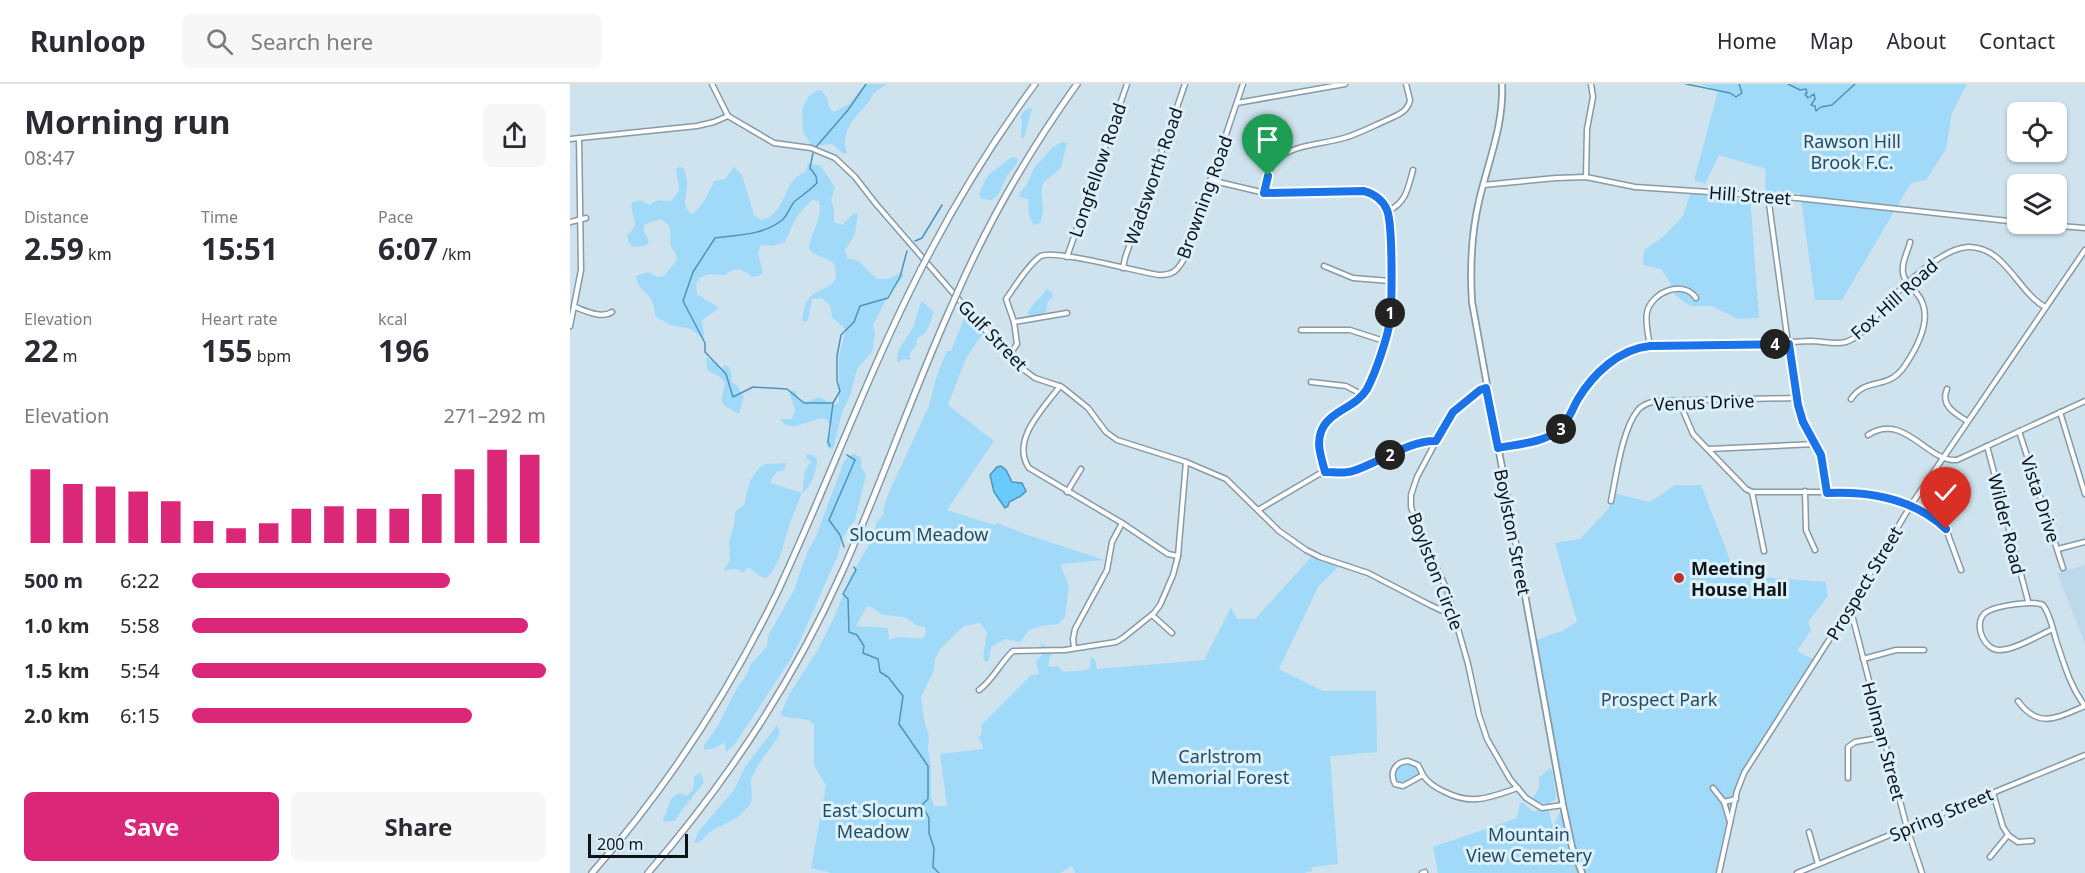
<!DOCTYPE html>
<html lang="en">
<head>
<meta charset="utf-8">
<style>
  body { margin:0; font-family:"Noto Sans",sans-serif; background:#f7f7f7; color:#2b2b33; height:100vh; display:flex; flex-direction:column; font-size:22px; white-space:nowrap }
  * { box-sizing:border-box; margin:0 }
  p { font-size:20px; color:#7c7c81 }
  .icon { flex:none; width:33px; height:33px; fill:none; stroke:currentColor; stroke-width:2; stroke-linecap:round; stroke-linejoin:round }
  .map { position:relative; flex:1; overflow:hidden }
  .drawer { display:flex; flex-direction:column; background:#fff; width:570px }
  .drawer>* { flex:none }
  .tools { position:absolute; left:1437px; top:18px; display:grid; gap:12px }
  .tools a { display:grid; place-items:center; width:60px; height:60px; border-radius:9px; background:#fff; box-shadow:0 2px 4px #0004; font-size:30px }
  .scale { position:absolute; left:18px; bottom:15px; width:100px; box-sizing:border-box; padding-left:6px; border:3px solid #0d1418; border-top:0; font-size:16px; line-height:21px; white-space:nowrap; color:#0d1418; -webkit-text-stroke:4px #dcf0fc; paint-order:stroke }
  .pin { position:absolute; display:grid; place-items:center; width:51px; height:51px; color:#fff; margin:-62px -26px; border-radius:50% 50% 50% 0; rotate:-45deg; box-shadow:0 0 6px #0007 }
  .pin .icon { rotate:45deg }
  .km { position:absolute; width:30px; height:30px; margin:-15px; border-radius:50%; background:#222; color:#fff; font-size:16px; line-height:30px; text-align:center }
  .round { display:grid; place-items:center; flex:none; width:63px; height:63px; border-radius:9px; background:#f7f7f7 }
  .overview { display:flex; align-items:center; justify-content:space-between; height:102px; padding:0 24px }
  h1 { font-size:33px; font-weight:700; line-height:45px }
  .metrics { display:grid; grid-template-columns:repeat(3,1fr); gap:9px; height:102px; padding:6px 24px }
  .metrics div { display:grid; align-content:center }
  .metrics b { font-size:30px; font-weight:700 }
  .metrics small { font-size:16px; font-weight:400 }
  .metrics p { font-size:16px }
  .chart { height:168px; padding:12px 24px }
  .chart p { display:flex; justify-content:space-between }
  .chart svg { width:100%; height:108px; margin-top:6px; stroke:#db2777; stroke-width:6 }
  .primary-button { display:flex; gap:12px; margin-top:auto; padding:12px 24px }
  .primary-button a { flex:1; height:69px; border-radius:9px; background:#db2777; color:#fff; font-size:24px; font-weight:700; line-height:69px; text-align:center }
  .primary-button a+a { background:#f7f7f7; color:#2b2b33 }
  ul { padding:0 24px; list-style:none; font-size:20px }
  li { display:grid; grid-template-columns:96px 72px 1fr; align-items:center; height:45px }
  li i { height:15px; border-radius:8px; background:#db2777 }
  header { display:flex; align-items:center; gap:36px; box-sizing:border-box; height:84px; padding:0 30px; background:#fff; border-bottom:2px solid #e1e1e2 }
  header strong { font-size:28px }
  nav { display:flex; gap:33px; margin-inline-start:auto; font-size:21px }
  .search { width:420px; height:54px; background:#f7f7f7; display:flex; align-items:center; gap:15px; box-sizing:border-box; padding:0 21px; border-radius:9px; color:#7c7c81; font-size:22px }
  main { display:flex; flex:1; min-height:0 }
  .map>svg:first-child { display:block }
  .built { fill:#bdd9e9 }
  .green { fill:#a1daf9; fill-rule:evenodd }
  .water { fill:#68cbfc; stroke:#4d94b8; stroke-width:1.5 }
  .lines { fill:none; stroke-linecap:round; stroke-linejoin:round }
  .stream { stroke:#4d94b8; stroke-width:1.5 }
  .minor-casing { stroke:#879aa5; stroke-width:7 }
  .major-casing { stroke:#879aa5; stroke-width:8 }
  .highway-casing { stroke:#879aa5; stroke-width:8 }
  .minor { stroke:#fff; stroke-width:4 }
  .major { stroke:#fff; stroke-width:4.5 }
  .highway { stroke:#fff; stroke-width:5 }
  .highway-bridge-casing { stroke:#879aa5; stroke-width:8; stroke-linecap:butt }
  .highway-bridge { stroke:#fff; stroke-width:5 }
  .route-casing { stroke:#fff; stroke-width:12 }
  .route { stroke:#1a73e8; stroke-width:8 }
  .poi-dot { fill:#bf3126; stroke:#dcf0fc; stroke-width:2 }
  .labels { text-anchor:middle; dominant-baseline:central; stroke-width:6; stroke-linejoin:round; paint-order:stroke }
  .park-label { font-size:18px; fill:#234c61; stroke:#dcf0fc }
  .street-label { font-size:18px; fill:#0d1418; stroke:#dcf0fc }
  .poi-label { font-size:18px; font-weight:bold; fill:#0d1418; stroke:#dcf0fc; text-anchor:start }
</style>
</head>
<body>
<header>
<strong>Runloop</strong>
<div class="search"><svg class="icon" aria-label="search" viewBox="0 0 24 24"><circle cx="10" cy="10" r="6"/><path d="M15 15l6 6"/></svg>Search here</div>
<nav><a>Home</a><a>Map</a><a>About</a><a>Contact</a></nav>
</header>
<main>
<section class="drawer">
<div class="overview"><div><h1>Morning run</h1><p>08:47</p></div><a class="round"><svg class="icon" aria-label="share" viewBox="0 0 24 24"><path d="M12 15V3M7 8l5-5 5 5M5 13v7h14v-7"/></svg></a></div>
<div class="metrics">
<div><p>Distance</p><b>2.59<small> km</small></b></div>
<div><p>Time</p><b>15:51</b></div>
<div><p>Pace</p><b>6:07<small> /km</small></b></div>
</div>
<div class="metrics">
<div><p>Elevation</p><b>22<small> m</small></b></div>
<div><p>Heart rate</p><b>155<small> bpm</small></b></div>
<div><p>kcal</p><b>196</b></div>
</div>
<div class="chart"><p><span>Elevation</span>271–292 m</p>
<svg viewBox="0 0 160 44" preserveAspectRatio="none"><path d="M5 44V14M15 44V20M25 44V21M35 44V23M45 44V27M55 44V35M65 44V38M75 44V36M85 44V30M95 44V29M105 44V30M115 44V30M125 44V24M135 44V14M145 44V6M155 44V8"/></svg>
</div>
<ul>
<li><b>500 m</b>6:22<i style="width:73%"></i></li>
<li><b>1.0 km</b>5:58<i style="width:95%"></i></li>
<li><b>1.5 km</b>5:54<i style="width:100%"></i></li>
<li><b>2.0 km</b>6:15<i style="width:79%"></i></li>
</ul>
<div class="primary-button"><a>Save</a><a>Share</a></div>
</section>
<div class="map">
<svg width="1515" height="789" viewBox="0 0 1515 789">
  <rect width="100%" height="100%" fill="#cfe3ef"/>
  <path class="built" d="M1515 481V560L1487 489Z"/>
  <g class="green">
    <path d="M295 0H317C313 3 309 5 305 8 302 11 301 16 297 20 284 35 270 47 277 69L274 70 262 60 242 62 233 48 232 25 238 13 247 6H251L257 14 260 25 264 28 279 20Z"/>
    <path d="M1130 0H1397L1382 29 1376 65 1356 96 1341 99 1272 216H1245L1230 109 1195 108 1196 85 1149 71 1135 100 1124 96 1148 7Z"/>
    <path d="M459 24 462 25 454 54H451L452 36 450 33 453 28Z"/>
    <path d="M492 58 497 59 491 84 473 99C469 114 477 125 470 139L464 141 459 132 458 115 449 113 450 108 456 102 464 84 482 64Z"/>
    <path d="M442 73 448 74V78L437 92 429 109 422 116 411 115 409 110 418 91Z"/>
    <path d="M238 79 251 82 265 103 261 116 264 124V138L272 141 284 129 288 130 285 150 275 166 277 174 289 177 302 191 308 195H318L332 188 334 192 320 208 303 241 305 251 302 268 287 285 281 309 272 329 263 365 258 364 256 359 262 344 256 335C239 332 222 353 210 335H222L225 326 219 308 222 306 226 308 228 315 236 318 249 313 264 321 269 319V271L276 246 262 233 260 221 251 214 242 215 238 236 234 238 232 235C234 227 234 218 241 212 252 201 272 206 264 180 256 172 245 173 239 165 240 148 254 134 249 117L242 116 227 132 215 158 203 162 191 161 188 168 193 189 189 192 182 193C173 185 165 182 155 191L139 190 129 194 126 200 127 210 149 224 132 236 134 250 133 255 121 245 100 241 86 233C83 228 85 222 82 217 77 207 67 205 66 192L78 188 88 193 94 192 107 176C107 168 103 168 101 162 98 150 106 143 90 135L74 141V147L79 158 75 162 64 163 59 159 57 151C73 138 59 132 62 119L70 116 80 121 88 116C101 118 101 119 109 106L106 85 109 83 114 84C115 90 117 95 117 100 118 112 110 120 121 130 130 127 140 107 144 97L155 95 164 83 172 91 184 131 192 136C218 129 212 94 236 88Z"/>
    <path d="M1121 107 1180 111 1189 234 1167 235 1142 222H1120L1105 211 1100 198 1091 185 1073 181 1074 166 1094 152 1113 132Z"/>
    <path d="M477 205 482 208 483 213 478 217 476 228 461 234 458 229C462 218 471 214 477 205Z"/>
    <path d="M352 217 364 228C360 238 358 251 347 254L346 262 340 269V276L333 275 328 279C324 264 340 253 344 240 347 231 348 224 352 217Z"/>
    <path d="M395 232 412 251 396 274 378 321 424 357 377 426 424 441 427 439 458 451 534 476 490 480 499 502 495 533 488 540 471 542 459 546 450 558 435 555 421 563 419 576 416 578 413 574 417 548 410 539 394 542 370 565 365 575 364 586 351 613 354 636 359 651 358 664 361 684V713L364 722H377L370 670 413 665 412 660 408 654 412 649 411 641 461 591 469 590 466 577 472 571 471 559 482 567 478 581 481 583 488 582 493 588 516 586 520 583 521 573 525 575 527 585 634 576 661 523 667 535H685L742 472 770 481 748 503 709 585 753 607H806L807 668 760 672 768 780 742 783V787L734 789H505L502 782 490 789H261L241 784 256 702 244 681V640L238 636 211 632V629L220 609 247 567 263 536 281 492 304 452 306 439 314 430 313 426 319 408 359 322 367 291 377 267H381ZM297 522C305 523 307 529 314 531 322 533 331 531 338 535 345 540 345 542 355 543L356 548 353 554C342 556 329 550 319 556L318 544 286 542Z"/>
    <path d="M136 273 152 284 155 281C163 285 162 291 161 298L168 302 171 310 174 312 169 330C149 319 150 321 155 299L151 294 137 286Z"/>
    <path d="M284 369 291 374V383L296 391 285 436 272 455 268 471 229 559 220 576 165 660 157 667 155 666V658L145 664 135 666 133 663 147 643 167 604 177 590 181 580 197 562 198 552 224 506 236 471 247 450 274 377Z"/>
    <path d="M237 370 243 371 247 376C247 386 240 405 232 409 227 421 222 433 218 446 212 463 210 482 196 494L191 493 178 483 173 489 168 485 154 486 160 476 159 457 164 441 165 428 174 421 180 397 189 384 195 380 216 379 214 387H208L201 395V399L232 409 235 386 241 378 236 374Z"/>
    <path d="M1105 401H1131L1166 491 1256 498 1258 512 1238 538 1241 546 1227 567 1247 577 1171 697 1149 789H868L863 763 947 734 950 719H954L963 728 972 724H978L983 743 993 721 963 557 992 547 1007 538 985 459 1010 455 1039 424 1043 409 1080 418Z"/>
    <path d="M207 641 210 648 207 655 188 681 181 695 182 714 180 721 167 734 141 747 130 758 124 759 128 748 164 706 175 683Z"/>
    <path d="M835 679 844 681 849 690 833 700 825 696C823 687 827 682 835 679Z"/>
    <path d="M980 684 983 689 986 715C978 722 970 721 963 714L969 704V694Z"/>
    <path d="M131 689 134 698C125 711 113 723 105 737L94 738 93 735C99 726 97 712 111 709L116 712C125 707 124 701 124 692Z"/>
  </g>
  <path class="water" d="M431 382 436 386 442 398 452 399 456 407 451 412 439 418 438 422 435 424 424 408 420 391 427 383Z"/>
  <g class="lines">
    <g class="stream">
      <path d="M1116 0 1160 9 1166 13 1172 9 1169 0"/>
      <path d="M1218 0 1230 6 1236 5 1237 9 1235 10 1238 14 1244 10 1245 15 1241 21 1245 22 1246 27 1251 23 1262 21 1285 0"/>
      <path d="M246 63 278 26 296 0"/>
      <path d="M243 69 240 84 246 92 247 99C240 106 233 111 225 117 220 122 218 131 212 136 194 151 167 151 145 154L123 188 113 217 135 259V268L156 290 163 313 183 303 217 305 234 319H263L258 358 260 362"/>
      <path d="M345 157 352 154 372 121"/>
      <path d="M263 319 270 307 267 297V272L271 251 284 238 290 222 318 214 330 193 337 167"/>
      <path d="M274 463 270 451 259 436 285 376 277 371"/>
      <path d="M284 483 286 486 273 510 278 515 279 548 287 551 294 562 293 569 308 575 310 588 318 593 333 612 329 640 358 682V715L352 721 359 734V749L364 764 363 783 369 789"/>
    </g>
    <defs>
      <g id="minor">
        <path d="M142 0 158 32"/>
        <path d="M667 19 775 0"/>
        <path d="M0 55 127 42 144 38 158 32 204 59 241 64 265 74 285 93 306 120 442 277 465 294 492 303 518 324 536 348 547 356 616 378 656 395 709 447 736 466 750 473 798 489 860 521 875 528 884 530"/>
        <path d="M1016 93 1017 45 1023 13 1021 0"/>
        <path d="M640 96 695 109 794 107 809 114 815 121 819 130 820 238 796 307 784 319 759 336 752 346 749 361 755 388"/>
        <path d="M913 101 986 94 1016 93 1065 103 1227 114 1448 138"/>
        <path d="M694 109C697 59 738 64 774 54 788 50 803 42 817 36 827 31 838 28 840 16L836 0"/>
        <path d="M1198 112 1225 311 1233 338 1251 371 1257 409"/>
        <path d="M818 127C836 119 838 104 843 86"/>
        <path d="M0 138 16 134"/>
        <path d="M1465 140 1515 144"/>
        <path d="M497 173 557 0"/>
        <path d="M754 182 783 194 820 197"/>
        <path d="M553 184 555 174 615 0"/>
        <path d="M5 223C16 227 31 235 42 228"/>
        <path d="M444 238 497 229"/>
        <path d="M0 242 11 186 9 54"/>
        <path d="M731 246H780L814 257"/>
        <path d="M1080 262C1078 251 1075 238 1077 228 1082 208 1113 195 1126 214"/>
        <path d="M438 273 447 260 444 238 436 215C444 204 459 179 471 172 485 165 568 188 589 191 603 191 607 187 614 175L673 0"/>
        <path d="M741 298 776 302 793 311"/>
        <path d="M490 302C474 324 440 356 459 384L552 439 598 470 608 472"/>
        <path d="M917 304 910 306 879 333 847 393 841 411V423L851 450 877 506 898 580 909 631 917 655 940 695 956 714 972 724 993 721"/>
        <path d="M1377 305C1370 321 1384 329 1397 337"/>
        <path d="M1281 315C1297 292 1317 307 1334 283 1347 264 1365 233 1348 211 1343 204 1334 198 1333 189 1331 178 1338 168 1340 158"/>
        <path d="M1109 317 1123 350 1176 405 1182 408 1194 467"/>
        <path d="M1490 328 1515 410"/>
        <path d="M1449 347 1493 484"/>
        <path d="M1298 351C1334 327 1358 379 1387 376L1515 317"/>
        <path d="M1417 362 1458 517"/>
        <path d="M928 364C948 360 971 359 988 347 998 340 1002 326 1007 316 1019 295 1038 278 1060 268 1085 255 1129 262 1158 262 1185 261 1213 258 1240 257 1252 257 1264 261 1276 258 1294 252 1305 231 1318 218 1335 200 1374 163 1399 163 1435 163 1447 207 1475 223"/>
        <path d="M1139 365 1245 360"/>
        <path d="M1235 407 1236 446 1245 466"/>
        <path d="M497 408 511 385"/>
        <path d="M1182 408H1291L1318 413 1341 421 1376 445 1391 486"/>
        <path d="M1041 417C1046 393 1052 345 1068 326 1073 320 1079 319 1085 317L1226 314"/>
        <path d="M688 426 749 390 783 387 841 363 859 357H866"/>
        <path d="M1488 465 1515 458"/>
        <path d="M1280 523 1337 744 1352 789"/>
        <path d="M582 531 602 549"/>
        <path d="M1483 545C1469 551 1445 566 1430 566 1415 567 1403 542 1414 530 1422 522 1462 516 1473 521 1480 530 1483 545 1486 556 1494 580 1500 602 1515 622"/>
        <path d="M504 564 503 555 505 545 537 486 542 458 552 439"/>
        <path d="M1293 575 1326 566H1354"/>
        <path d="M409 606C423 596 430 579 443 567L495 566 546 558 553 554 584 529 590 521 603 491 608 472 616 378"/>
        <path d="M1448 617C1469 646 1488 633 1515 622"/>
        <path d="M838 677 848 681 853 691 833 702 825 700C819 688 825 678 838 677Z"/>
        <path d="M853 691C858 699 866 704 875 708 903 722 920 713 948 704"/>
        <path d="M1278 694V663L1285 658 1314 653"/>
        <path d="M1143 704 1154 718 1160 738"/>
        <path d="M1423 709 1433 743 1439 752 1448 758 1462 757"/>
        <path d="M1154 718 1166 715"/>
        <path d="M1239 748 1248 780"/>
        <path d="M1420 773 1438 751"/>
        <path d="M852 789 855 788"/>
        <path d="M1149 789 1167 707 1174 689 1280 523 1341 421 1515 166"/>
        <path d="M1227 789 1515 671"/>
      </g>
      <path id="major" d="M932 0C934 41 918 78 909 117 901 151 900 184 902 218L993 721 1002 763 1012 789"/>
      <g id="highway">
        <path d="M360 168C391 109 426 53 465 0"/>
        <path d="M389 205C421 133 461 64 507 0"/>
        <path d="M22 789C96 705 158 610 207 509 257 402 297 291 351 185"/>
        <path d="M78 789C156 699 223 598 272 488 311 401 342 310 381 223"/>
      </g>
    </defs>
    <use href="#minor" class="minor-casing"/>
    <use href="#major" class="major-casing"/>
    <use href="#highway" class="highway-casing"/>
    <use href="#minor" class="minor"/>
    <use href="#major" class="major"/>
    <use href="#highway" class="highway"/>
    <defs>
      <g id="highway-bridge">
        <path d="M351 185 360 168"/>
        <path d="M381 223 389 205"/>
      </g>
    </defs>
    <use href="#highway-bridge" class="highway-bridge-casing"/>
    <use href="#highway-bridge" class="highway-bridge"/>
  </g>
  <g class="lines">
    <defs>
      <path id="route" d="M698 92 694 109 794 107C804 110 813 116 817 126 823 141 822 219 820 236 818 253 805 290 797 305 786 324 758 327 751 348 746 361 752 375 755 388 764 388 774 390 783 387 808 379 840 356 866 357L883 328 910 306 916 304 928 364C948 360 973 359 989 346 998 339 1002 325 1008 315 1023 290 1049 265 1080 262L1219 260 1228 321 1233 338 1251 371 1257 409C1300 407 1343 414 1376 445"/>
    </defs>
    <use href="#route" class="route-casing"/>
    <use href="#route" class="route"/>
  </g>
  <circle class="poi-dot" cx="1109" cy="494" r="6"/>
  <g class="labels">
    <g class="park-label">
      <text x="1282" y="57">Rawson Hill<tspan x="1282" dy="21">Brook F.C.</tspan></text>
      <text x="349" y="450">Slocum Meadow</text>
      <text x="1089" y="615">Prospect Park</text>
      <text x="650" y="672">Carlstrom<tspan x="650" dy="21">Memorial Forest</tspan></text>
      <text x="303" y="726">East Slocum<tspan x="303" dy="21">Meadow</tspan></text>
      <text x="959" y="750">Mountain<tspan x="959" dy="21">View Cemetery</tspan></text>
    </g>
    <g class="street-label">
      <text transform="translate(527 86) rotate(-71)">Longfellow Road</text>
      <text transform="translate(583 92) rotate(-71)">Wadsworth Road</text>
      <text transform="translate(1180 111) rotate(4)">Hill Street</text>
      <text transform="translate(634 113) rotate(-70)">Browning Road</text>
      <text transform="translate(1324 215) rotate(-42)">Fox Hill Road</text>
      <text transform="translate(423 251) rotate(46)">Gulf Street</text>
      <text transform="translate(1134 318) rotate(-2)">Venus Drive</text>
      <text transform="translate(1471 415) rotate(72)">Vista Drive</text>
      <text transform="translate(1437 440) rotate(76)">Wilder Road</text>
      <text transform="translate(943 448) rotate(79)">Boylston Street</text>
      <text transform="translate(866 487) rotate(69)">Boylston Circle</text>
      <text transform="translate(1294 499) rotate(-59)">Prospect Street</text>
      <text transform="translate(1314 657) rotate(75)">Holman Street</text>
      <text transform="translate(1371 730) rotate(-23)">Spring Street</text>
    </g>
    <g class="poi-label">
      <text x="1121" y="484">Meeting<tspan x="1121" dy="21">House Hall</tspan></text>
    </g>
  </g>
</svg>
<div class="tools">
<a><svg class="icon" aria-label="locate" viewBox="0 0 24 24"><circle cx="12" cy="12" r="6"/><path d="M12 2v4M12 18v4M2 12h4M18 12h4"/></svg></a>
<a><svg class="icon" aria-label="layers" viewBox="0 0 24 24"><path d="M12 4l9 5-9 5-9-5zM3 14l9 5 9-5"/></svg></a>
</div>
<div class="scale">200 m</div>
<div class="pin" style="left:698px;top:92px;background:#1e9e55"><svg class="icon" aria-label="arrive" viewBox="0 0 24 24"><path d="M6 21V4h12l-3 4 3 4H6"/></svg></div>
<div class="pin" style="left:1376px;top:445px;background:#d93025"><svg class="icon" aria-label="check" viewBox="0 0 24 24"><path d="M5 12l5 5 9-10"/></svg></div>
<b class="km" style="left:820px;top:229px">1</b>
<b class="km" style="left:820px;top:371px">2</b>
<b class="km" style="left:991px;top:345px">3</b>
<b class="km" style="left:1205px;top:260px">4</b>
</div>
</main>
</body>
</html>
